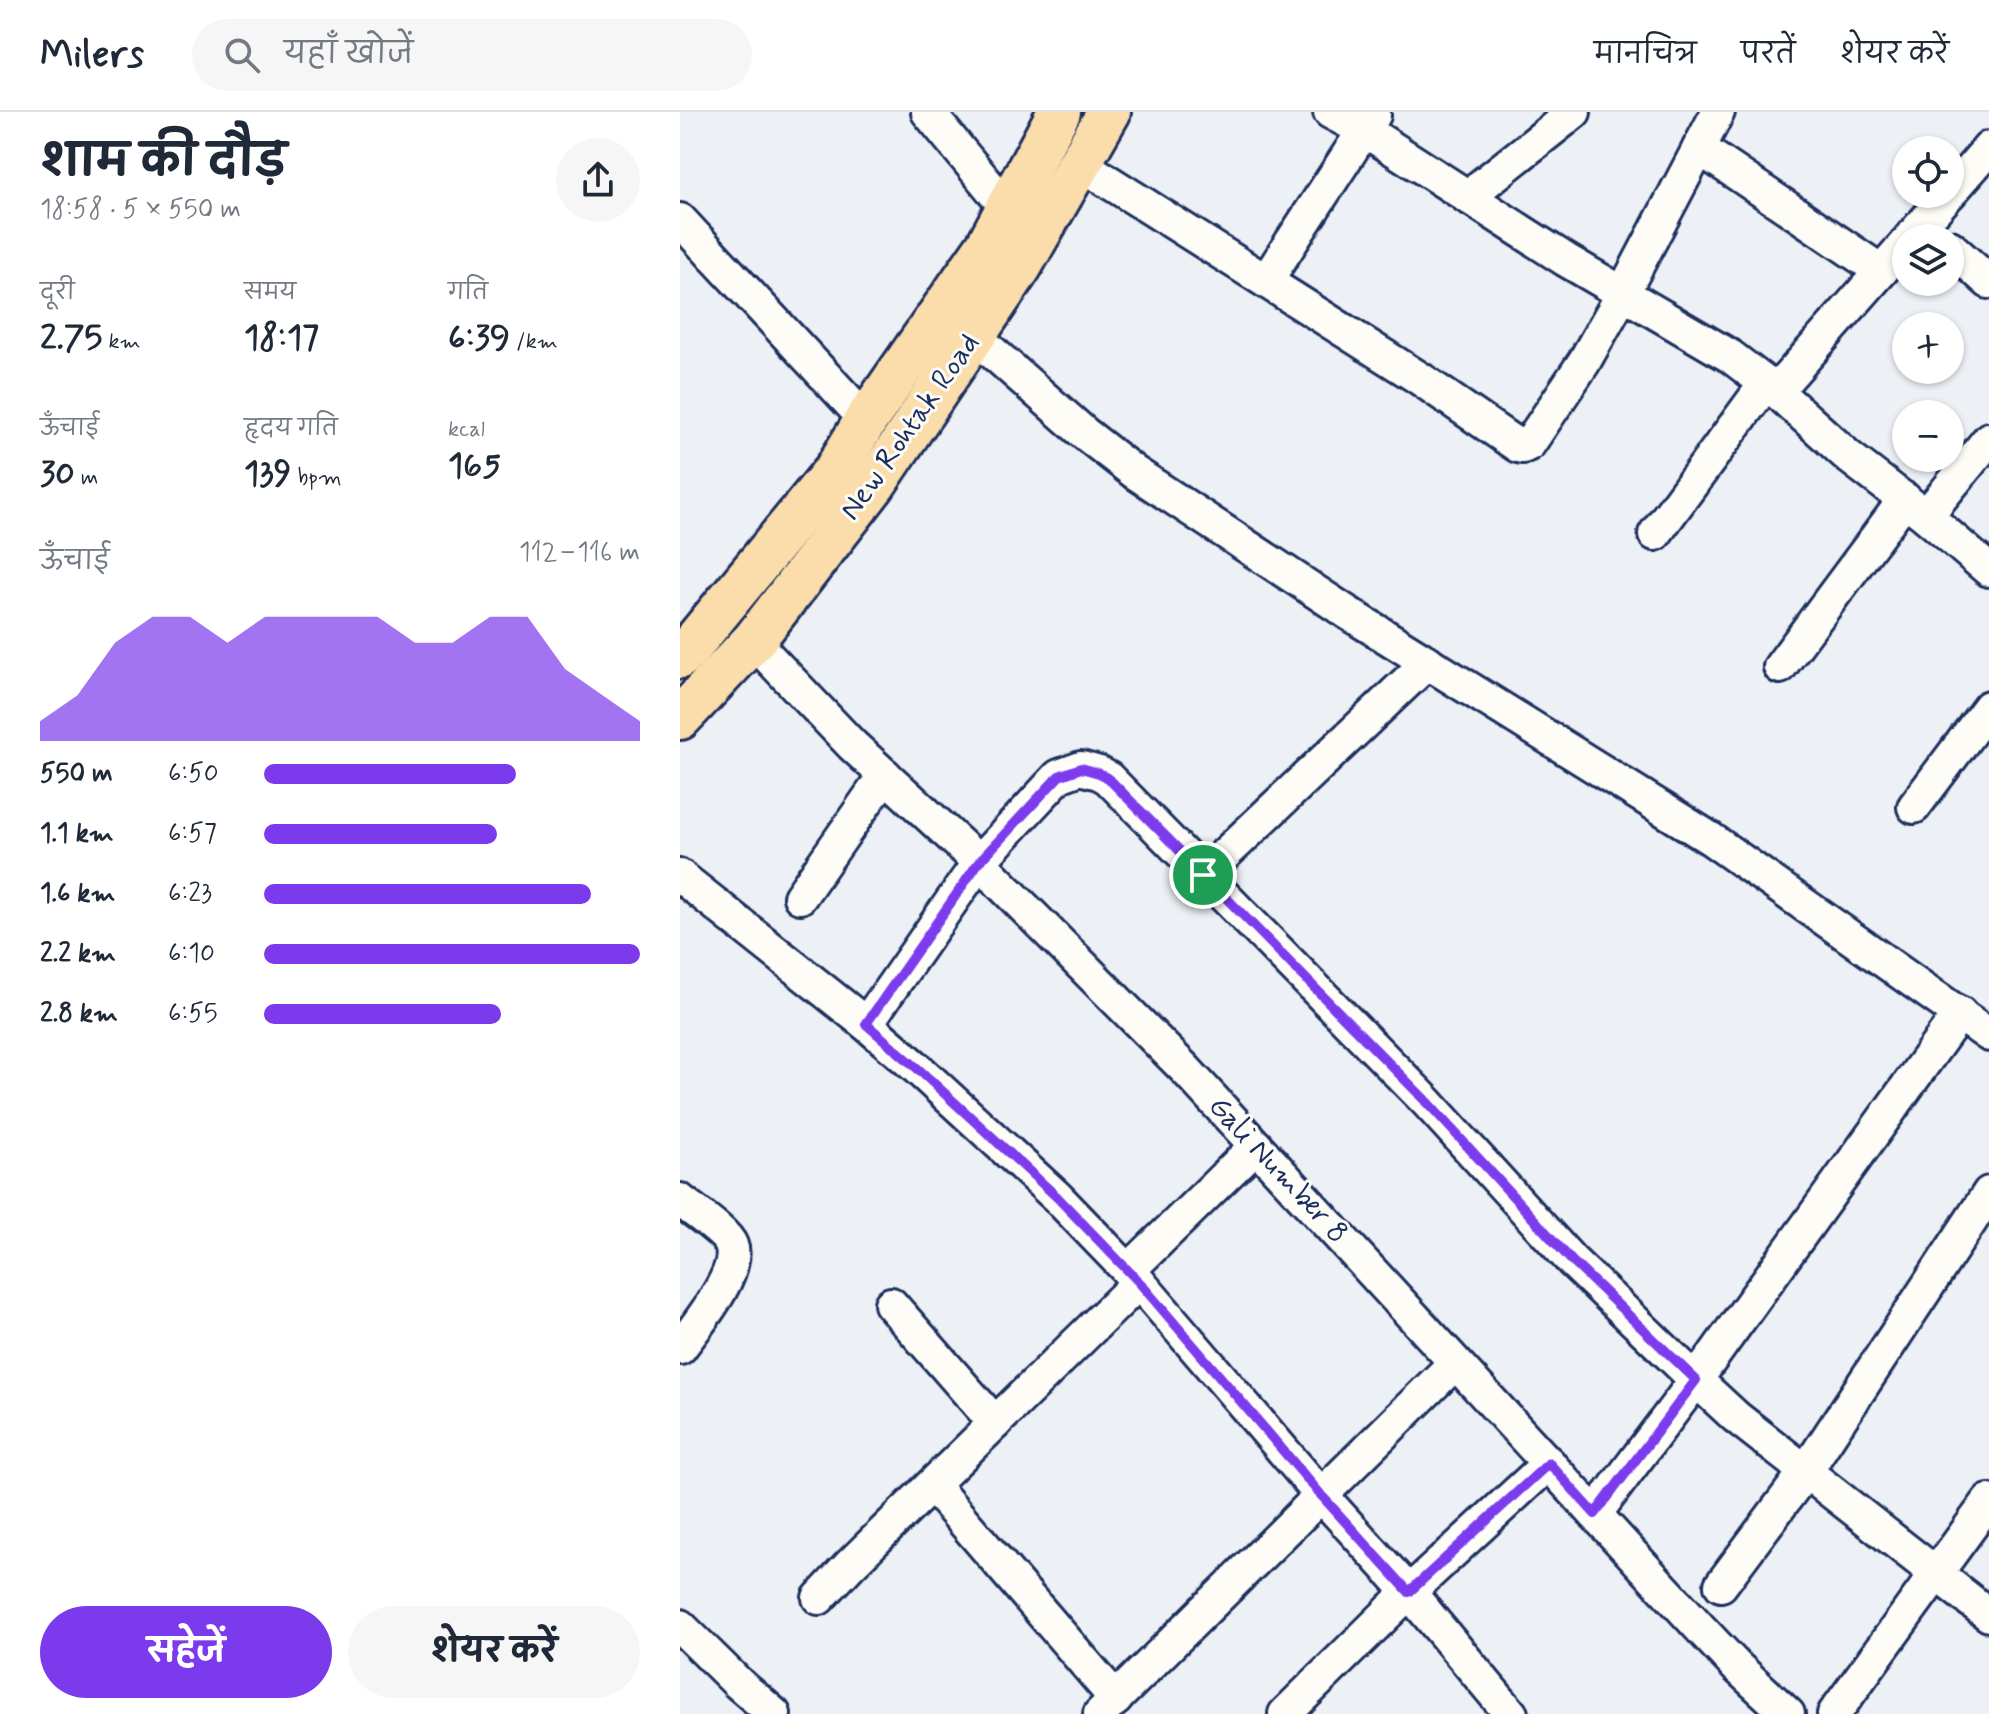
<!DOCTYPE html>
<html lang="hi">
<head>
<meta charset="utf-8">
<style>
  body { margin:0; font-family:Mynerve,"Playpen Sans Deva",sans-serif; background:#f6f6f7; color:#1f2937; height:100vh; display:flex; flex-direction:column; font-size:30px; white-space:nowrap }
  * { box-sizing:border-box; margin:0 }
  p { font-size:26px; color:#747a83 }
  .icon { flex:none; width:44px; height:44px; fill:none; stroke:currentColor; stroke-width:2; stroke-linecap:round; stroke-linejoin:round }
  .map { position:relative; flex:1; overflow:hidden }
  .side { display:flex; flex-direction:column; background:#fff; width:680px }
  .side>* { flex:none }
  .buttons { position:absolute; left:1212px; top:24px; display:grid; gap:16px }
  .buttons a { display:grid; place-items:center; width:72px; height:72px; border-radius:50%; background:#fff; box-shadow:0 2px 6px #0004; font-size:40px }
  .pin { position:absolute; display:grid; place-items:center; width:68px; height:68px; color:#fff; margin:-34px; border:4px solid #fff; border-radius:50%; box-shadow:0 2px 8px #0007 }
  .round { display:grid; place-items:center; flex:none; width:84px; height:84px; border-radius:42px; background:#f6f6f7 }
  .head { display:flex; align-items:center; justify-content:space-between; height:136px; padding:0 40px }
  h1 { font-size:44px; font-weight:700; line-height:60px }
  .stats { display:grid; grid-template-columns:repeat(3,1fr); gap:12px; height:136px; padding:8px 40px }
  .stats div { display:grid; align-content:center }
  .stats b { font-size:34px; font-weight:700 }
  .stats small { font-size:22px; font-weight:400 }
  .stats p { font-size:22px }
  .chart { height:224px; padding:16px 40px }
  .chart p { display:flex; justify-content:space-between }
  .chart svg { width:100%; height:144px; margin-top:8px; fill:#7c3aed; opacity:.7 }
  .action { display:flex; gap:16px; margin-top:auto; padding:16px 40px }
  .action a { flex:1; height:92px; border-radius:48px; background:#7c3aed; color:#fff; font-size:32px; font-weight:700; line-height:92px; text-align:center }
  .action a+a { background:#f6f6f7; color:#1f2937 }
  ul { padding:0 40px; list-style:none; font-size:26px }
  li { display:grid; grid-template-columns:128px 96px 1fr; align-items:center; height:60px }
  li i { height:20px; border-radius:10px; background:#7c3aed }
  header { display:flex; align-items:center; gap:48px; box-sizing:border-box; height:112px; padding:0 40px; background:#fff; border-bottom:2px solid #e0e1e3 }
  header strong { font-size:38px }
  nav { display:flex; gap:44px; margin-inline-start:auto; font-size:28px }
  .search { width:560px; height:72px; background:#f6f6f7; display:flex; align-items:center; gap:20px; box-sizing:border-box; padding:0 28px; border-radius:44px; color:#747a83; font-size:30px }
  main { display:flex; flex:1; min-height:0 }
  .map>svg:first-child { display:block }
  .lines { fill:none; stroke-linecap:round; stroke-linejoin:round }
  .minor-casing { stroke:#1b2f5e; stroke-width:38 }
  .major-casing { stroke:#1b2f5e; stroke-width:48 }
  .minor { stroke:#fdfcf7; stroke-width:32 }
  .major { stroke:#faddab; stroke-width:42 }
  .route-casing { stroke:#fff; stroke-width:16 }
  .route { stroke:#7c3aed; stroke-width:10 }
  .labels { text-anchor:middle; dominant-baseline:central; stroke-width:6; stroke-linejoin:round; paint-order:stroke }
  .street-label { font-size:30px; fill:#1b2f5e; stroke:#fdfcf7 }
</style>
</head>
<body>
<header>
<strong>Milers</strong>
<div class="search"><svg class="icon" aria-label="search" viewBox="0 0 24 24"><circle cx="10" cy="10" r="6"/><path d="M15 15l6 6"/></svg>यहाँ खोजें</div>
<nav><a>मानचित्र</a><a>परतें</a><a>शेयर करें</a></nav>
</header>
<main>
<section class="side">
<div class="head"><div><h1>शाम की दौड़</h1><p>18:58 · 5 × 550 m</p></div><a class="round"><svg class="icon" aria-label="share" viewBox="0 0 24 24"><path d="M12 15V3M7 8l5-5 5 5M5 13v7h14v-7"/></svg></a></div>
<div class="stats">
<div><p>दूरी</p><b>2.75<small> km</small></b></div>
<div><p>समय</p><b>18:17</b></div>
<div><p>गति</p><b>6:39<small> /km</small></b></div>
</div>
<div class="stats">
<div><p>ऊँचाई</p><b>30<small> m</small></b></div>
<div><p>हृदय गति</p><b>139<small> bpm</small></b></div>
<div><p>kcal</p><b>165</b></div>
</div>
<div class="chart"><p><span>ऊँचाई</span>112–116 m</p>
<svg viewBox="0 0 160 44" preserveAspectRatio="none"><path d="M0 44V38L10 30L20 14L30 6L40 6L50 14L60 6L70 6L80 6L90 6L100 14L110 14L120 6L130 6L140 22L150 30L160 38V44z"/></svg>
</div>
<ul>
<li><b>550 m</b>6:50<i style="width:67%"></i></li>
<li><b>1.1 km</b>6:57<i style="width:62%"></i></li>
<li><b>1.6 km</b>6:23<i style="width:87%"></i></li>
<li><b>2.2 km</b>6:10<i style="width:100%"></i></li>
<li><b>2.8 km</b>6:55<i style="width:63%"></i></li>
</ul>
<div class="action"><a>सहेजें</a><a>शेयर करें</a></div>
</section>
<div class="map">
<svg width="1309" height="1602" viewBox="0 0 1309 1602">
  <rect width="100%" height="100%" fill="#edf0f5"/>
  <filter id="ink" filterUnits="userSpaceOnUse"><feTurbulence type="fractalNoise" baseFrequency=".0125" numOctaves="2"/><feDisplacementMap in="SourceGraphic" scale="16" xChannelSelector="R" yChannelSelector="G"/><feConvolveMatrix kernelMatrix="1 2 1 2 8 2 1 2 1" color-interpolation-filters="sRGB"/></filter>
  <g filter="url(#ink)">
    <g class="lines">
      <defs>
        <g id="minor">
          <path d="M248 0 328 97"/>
          <path d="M650 0 684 18 886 148 1050 244 1096 279 1169 345 1246 404 1309 458"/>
          <path d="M1019 36 1201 159"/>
          <path d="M399 51 739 266 838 334 843 335 849 332 904 250 943 181 1038 0"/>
          <path d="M1270 81 1309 36"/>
          <path d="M787 85 894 0"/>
          <path d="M0 108 186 308"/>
          <path d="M1230 126 1269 82"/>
          <path d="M1270 135 1309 170"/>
          <path d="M586 169 694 3"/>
          <path d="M294 224 404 321 454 360 668 501 1031 727 1309 923"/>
          <path d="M1096 279 1226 131"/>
          <path d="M1246 404 1309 327"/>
          <path d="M975 422 1086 271"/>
          <path d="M73 529 172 633 299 750 506 958 1021 1517 1056 1554 1108 1602"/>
          <path d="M1100 555 1225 387"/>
          <path d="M1234 695 1309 595"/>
          <path d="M523 763 748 550"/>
          <path d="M0 764 186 912 237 956 377 1085 459 1170 641 1383 729 1480 831 1602"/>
          <path d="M120 785 205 663"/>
          <path d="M186 912 299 750 379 664 401 656 419 661 428 666 747 990 892 1149 1016 1268 1056 1305 1309 1503"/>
          <path d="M0 1088C12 1098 46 1120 51 1133 62 1160 15 1215 0 1236"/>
          <path d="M448 1159 576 1034"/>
          <path d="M211 1192 315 1311"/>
          <path d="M252 1373 436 1587"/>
          <path d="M915 1402 1016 1268 1280 901"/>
          <path d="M1041 1473 1126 1359 1309 1081"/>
          <path d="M139 1486 170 1453 459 1170"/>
          <path d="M0 1514 58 1571 94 1602"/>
          <path d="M420 1602 775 1251"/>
          <path d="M605 1602 729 1480 869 1351"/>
          <path d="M1154 1602 1309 1389"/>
        </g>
        <g id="major">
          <path d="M0 545 10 535 156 357 186 308 307 134 379 0"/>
          <path d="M0 606 73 529 194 373 340 155 429 0"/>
        </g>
      </defs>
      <use href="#minor" class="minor-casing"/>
      <use href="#major" class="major-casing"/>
      <use href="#minor" class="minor"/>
      <use href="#major" class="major"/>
    </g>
  </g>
  <g class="lines" filter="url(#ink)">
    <defs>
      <path id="route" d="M401 656 419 661 428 666 747 990 892 1149 1016 1268 915 1402 869 1351 729 1480 641 1383 459 1170 377 1085 237 956 186 912 299 750 379 664Z"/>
    </defs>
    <use href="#route" class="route-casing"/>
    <use href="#route" class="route"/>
  </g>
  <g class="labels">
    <g class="street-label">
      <text transform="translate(230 315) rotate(-55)">New Rohtak Road</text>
      <text transform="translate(598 1058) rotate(47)">Gali Number 8</text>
    </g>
  </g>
</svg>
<div class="buttons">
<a><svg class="icon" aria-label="locate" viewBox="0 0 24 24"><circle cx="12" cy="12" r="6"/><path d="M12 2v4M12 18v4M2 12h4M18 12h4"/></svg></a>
<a><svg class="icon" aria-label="layers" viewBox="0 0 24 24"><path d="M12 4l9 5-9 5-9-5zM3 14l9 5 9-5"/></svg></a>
<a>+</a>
<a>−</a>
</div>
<div class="pin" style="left:523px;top:763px;background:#1e9e55"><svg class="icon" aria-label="arrive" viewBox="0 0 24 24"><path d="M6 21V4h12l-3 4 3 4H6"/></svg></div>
</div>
</main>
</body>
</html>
